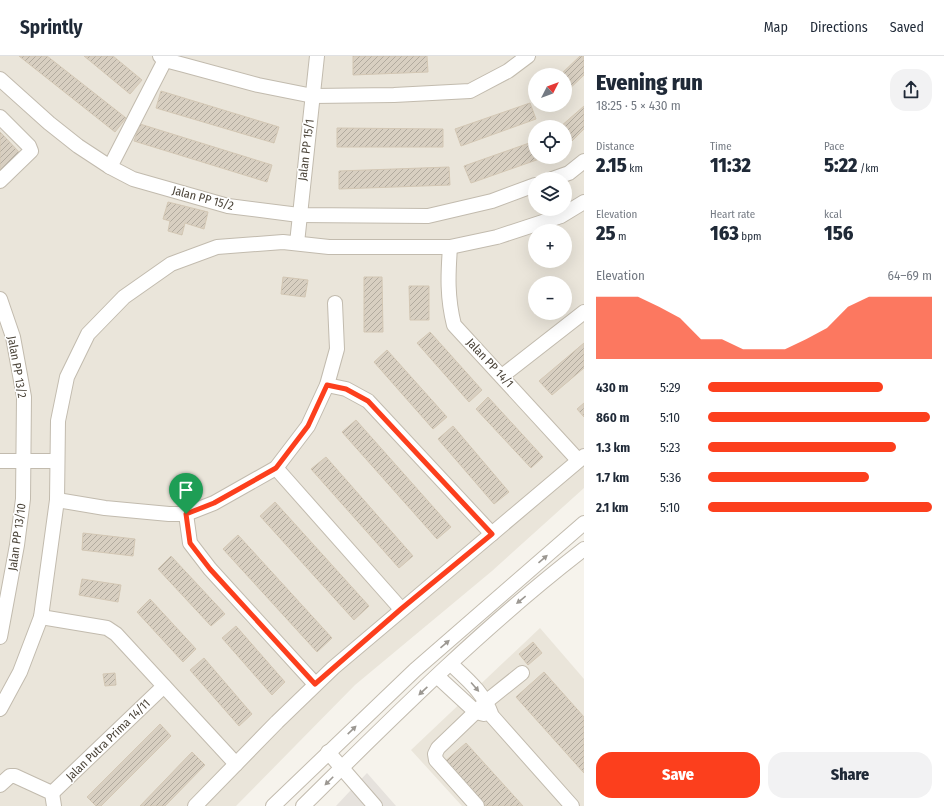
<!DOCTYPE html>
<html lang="en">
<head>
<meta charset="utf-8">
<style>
  body { margin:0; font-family:"Fira Sans Condensed",sans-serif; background:#f2f2f3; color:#1f2937; height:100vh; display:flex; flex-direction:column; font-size:15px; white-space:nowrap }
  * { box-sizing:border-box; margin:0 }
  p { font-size:13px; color:#747a83 }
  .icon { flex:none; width:22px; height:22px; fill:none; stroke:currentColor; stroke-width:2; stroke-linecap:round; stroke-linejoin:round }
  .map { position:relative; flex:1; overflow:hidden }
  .drawer { display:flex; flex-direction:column; background:#fff; width:360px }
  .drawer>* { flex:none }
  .needle { width:26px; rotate:48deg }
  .buttons { position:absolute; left:528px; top:12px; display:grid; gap:8px }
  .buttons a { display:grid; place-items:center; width:44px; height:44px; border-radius:50%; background:#fff; box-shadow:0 4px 16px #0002; font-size:20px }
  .pin { position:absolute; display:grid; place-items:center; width:34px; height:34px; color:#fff; margin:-41px -17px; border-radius:50% 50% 50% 0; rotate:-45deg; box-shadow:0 0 4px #0007 }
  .pin .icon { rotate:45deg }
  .round { display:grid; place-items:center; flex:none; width:42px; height:42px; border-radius:16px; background:#f2f2f3 }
  .summary { display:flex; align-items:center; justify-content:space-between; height:68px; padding:0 12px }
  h1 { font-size:22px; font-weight:800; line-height:30px }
  .figures { display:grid; grid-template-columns:repeat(3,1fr); gap:6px; height:68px; padding:4px 12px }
  .figures div { display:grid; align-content:center }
  .figures b { font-size:20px; font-weight:800 }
  .figures small { font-size:11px; font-weight:400 }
  .figures p { font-size:11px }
  .chart { height:112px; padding:8px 12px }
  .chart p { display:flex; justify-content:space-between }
  .chart svg { width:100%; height:72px; margin-top:4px; fill:#fc3f1d; opacity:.7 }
  .cta { display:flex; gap:8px; margin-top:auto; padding:8px 12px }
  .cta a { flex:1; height:46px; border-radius:16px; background:#fc3f1d; color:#fff; font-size:16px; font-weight:800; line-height:46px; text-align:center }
  .cta a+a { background:#f2f2f3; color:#1f2937 }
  ul { padding:0 12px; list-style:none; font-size:13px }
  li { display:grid; grid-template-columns:64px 48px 1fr; align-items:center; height:30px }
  li i { height:10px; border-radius:5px; background:#fc3f1d }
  header { display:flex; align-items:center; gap:24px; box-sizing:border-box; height:56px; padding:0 20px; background:#fff; border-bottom:1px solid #e0e1e3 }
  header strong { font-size:19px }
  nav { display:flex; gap:22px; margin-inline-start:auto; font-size:14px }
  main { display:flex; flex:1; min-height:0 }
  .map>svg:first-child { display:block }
  .residential { fill:#eae5da; fill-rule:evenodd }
  .industrial { fill:#e6e2dd }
  .building { fill:url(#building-hatch); stroke:#d3c7b4 }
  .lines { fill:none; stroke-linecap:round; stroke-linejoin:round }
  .minor-casing { stroke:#c2bbae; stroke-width:16 }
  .minor { stroke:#fff; stroke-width:14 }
  .oneway { fill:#9c9892 }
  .route-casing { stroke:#fff; stroke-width:8 }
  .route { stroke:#fc3f1d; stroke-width:5 }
  .labels { text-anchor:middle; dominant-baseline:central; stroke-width:3; stroke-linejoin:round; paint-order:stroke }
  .street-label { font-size:12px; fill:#4b4439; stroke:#fff }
</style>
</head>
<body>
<header>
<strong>Sprintly</strong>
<nav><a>Map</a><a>Directions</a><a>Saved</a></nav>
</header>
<main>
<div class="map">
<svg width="584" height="750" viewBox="0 0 584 750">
  <defs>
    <pattern id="building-hatch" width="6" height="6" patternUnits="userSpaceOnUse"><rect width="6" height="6" fill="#d8cfc1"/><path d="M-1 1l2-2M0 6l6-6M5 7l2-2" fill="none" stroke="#b1aa9e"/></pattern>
  </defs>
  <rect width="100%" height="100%" fill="#f6f3ec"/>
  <g class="residential">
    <path d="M0 0H584V432L492 515 355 629 236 750H0ZM535 19H565V49H535ZM535 71H565V101H535ZM535 123H565V153H535ZM535 175H565V205H535ZM535 227H565V257H535Z"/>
    <path d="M540 572 584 623V750H462L411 694Z"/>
  </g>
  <path class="industrial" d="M367 717 396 750H336Z"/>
  <g class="building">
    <path d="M19 0H47L126 62 115 76Z"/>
    <path d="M84 0H113L142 24 130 38Z"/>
    <path d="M353 0H427L428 16 353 19Z"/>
    <path d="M580 0H584V19L565 37V19H560Z"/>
    <path d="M161 35 279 71 274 87 156 52Z"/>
    <path d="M530 47 536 63 461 90 455 73Z"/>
    <path d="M584 50V73L572 85 565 78V71H560Z"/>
    <path d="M140 68 272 109 267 126 134 85Z"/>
    <path d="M337 72 443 73V91H337Z"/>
    <path d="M0 76 20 97 0 115Z"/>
    <path d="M535 85V101H545L471 127 464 110Z"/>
    <path d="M449 111 450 129 339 133V115Z"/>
    <path d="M168 146 208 156 204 173 185 167 182 179 168 175 170 165 163 163Z"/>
    <path d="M283 221 308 224 305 241 281 238Z"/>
    <path d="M364 221H382L383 276H364Z"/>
    <path d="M409 230H429V264H410Z"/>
    <path d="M430 276 482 334 469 346 417 287Z"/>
    <path d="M584 287V312L552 339 539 325Z"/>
    <path d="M387 294 447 361 433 373 374 306Z"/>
    <path d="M488 341 543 401 531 412 476 353Z"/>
    <path d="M584 347V361L577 353Z"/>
    <path d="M356 364 451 471 437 483 342 376Z"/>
    <path d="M453 370 509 436 494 448 438 383Z"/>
    <path d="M326 401 413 500 399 512 311 413Z"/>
    <path d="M275 446 369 550 354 564 260 460Z"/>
    <path d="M83 477 135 483 133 500 82 494Z"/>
    <path d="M238 479 332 582 317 596 223 493Z"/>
    <path d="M171 500 225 558 211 570 158 513Z"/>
    <path d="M82 523 121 529 118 546 79 539Z"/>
    <path d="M150 543 196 593 183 606 137 556Z"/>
    <path d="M236 570 285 626 272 639 222 582Z"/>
    <path d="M533 586 542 597 528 609 519 598Z"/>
    <path d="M204 602 252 658 239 670 190 614Z"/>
    <path d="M544 616 584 661V717L516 641Z"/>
    <path d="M115 617 116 629 105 630 103 618Z"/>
    <path d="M160 668 171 680 101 750H96L87 741Z"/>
    <path d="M466 687 523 750H480L442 708Z"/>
    <path d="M192 696 205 709 165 750H140Z"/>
  </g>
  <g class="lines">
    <defs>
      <g id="minor">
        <path d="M160 0 165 4 184 9 258 29 313 40 394 39 470 35 508 15 528 0"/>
        <path d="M0 23 49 67 78 90 110 111 133 123 228 150 299 159 428 160 492 145 535 129"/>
        <path d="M0 61 29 90 31 95 0 125"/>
        <path d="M110 111 165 4"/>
        <path d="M552 123 569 117 584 105"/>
        <path d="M297 187 317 0"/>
        <path d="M450 191C448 219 447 241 454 269L578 404"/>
        <path d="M0 243 13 281 24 341 23 443 17 489 0 581"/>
        <path d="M502 320 584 256"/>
        <path d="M327 329 346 333 368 345 492 478"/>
        <path d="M0 405H57"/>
        <path d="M276 412 401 553"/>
        <path d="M57 444 105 452 169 458H186L214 447 276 412 308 370 327 329 337 293 335 247"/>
        <path d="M186 458 190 487 210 513 315 628"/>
        <path d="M41 561 107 572 116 578 236 708"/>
        <path d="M451 608C468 624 484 637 492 660L572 750"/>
        <path d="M438 621 476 656 484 658"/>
        <path d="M0 653 20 616 41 561 57 444 58 365 67 321 88 278 124 241 171 208 217 191 283 186 329 191H450L497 181 561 160 584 146"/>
        <path d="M328 696 375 750"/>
        <path d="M0 729 10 720H15L52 737 54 750"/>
        <path d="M52 737 164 630"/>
        <path d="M195 750 277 666 333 612 584 400"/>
        <path d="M273 750 415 614 584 467"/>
        <path d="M303 750C393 661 484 570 584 493"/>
        <path d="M477 750 436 704 435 698 438 692 487 645 522 617"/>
      </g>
    </defs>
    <use href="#minor" class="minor-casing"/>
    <use href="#minor" class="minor"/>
  </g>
  <defs><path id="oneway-solid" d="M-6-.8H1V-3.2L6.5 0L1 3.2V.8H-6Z"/></defs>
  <g class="oneway">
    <use href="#oneway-solid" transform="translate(543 503) rotate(-41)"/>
    <use href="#oneway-solid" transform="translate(521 544) rotate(141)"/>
    <use href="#oneway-solid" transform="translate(445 588) rotate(-41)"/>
    <use href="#oneway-solid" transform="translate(475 631) rotate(49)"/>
    <use href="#oneway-solid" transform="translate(423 635) rotate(137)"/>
    <use href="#oneway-solid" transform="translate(352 674) rotate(-44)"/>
    <use href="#oneway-solid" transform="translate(329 725) rotate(135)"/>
  </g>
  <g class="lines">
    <defs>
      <path id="route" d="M327 329 346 333 368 345 492 478 401 553 315 628 210 513 190 487 186 458 214 447 276 412 308 370Z"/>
    </defs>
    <use href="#route" class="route-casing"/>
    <use href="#route" class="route"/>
  </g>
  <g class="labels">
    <g class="street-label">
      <text transform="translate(306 94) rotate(-83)">Jalan PP 15/1</text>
      <text transform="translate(203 142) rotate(15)">Jalan PP 15/2</text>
      <text transform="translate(490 307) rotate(47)">Jalan PP 14/1</text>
      <text transform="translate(17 311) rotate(80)">Jalan PP 13/2</text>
      <text transform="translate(17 481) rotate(-82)">Jalan PP 13/10</text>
      <text transform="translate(108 684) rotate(-44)">Jalan Putra Prima 14/11</text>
    </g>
  </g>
</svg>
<div class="buttons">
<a><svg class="needle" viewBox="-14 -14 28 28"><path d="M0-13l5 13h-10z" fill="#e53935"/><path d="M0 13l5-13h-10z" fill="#747a83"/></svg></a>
<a><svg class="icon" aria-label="locate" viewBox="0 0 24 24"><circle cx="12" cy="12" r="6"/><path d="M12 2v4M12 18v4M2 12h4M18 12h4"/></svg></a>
<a><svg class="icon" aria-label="layers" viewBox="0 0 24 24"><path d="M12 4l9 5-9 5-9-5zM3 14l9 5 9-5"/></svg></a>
<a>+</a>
<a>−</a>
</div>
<div class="pin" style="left:186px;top:458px;background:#1e9e55"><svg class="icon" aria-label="arrive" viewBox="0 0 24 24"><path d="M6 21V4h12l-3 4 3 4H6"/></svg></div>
</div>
<section class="drawer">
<div class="summary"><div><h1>Evening run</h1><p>18:25 · 5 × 430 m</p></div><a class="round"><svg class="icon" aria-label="share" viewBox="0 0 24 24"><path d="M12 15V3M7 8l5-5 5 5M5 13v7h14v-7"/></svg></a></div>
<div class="figures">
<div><p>Distance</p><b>2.15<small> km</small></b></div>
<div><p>Time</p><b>11:32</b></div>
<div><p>Pace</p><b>5:22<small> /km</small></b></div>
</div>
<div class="figures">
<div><p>Elevation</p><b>25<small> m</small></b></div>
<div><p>Heart rate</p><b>163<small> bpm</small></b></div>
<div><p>kcal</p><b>156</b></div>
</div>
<div class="chart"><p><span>Elevation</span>64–69 m</p>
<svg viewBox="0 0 160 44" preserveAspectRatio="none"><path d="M0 44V6L10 6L20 6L30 12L40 19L50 32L60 32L70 38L80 38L90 38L100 32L110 25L120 12L130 6L140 6L150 6L160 6V44z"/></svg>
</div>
<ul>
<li><b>430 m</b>5:29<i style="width:78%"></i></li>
<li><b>860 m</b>5:10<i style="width:99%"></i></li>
<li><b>1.3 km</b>5:23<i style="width:84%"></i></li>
<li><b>1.7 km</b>5:36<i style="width:72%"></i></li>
<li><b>2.1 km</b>5:10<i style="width:100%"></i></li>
</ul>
<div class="cta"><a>Save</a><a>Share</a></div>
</section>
</main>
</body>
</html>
